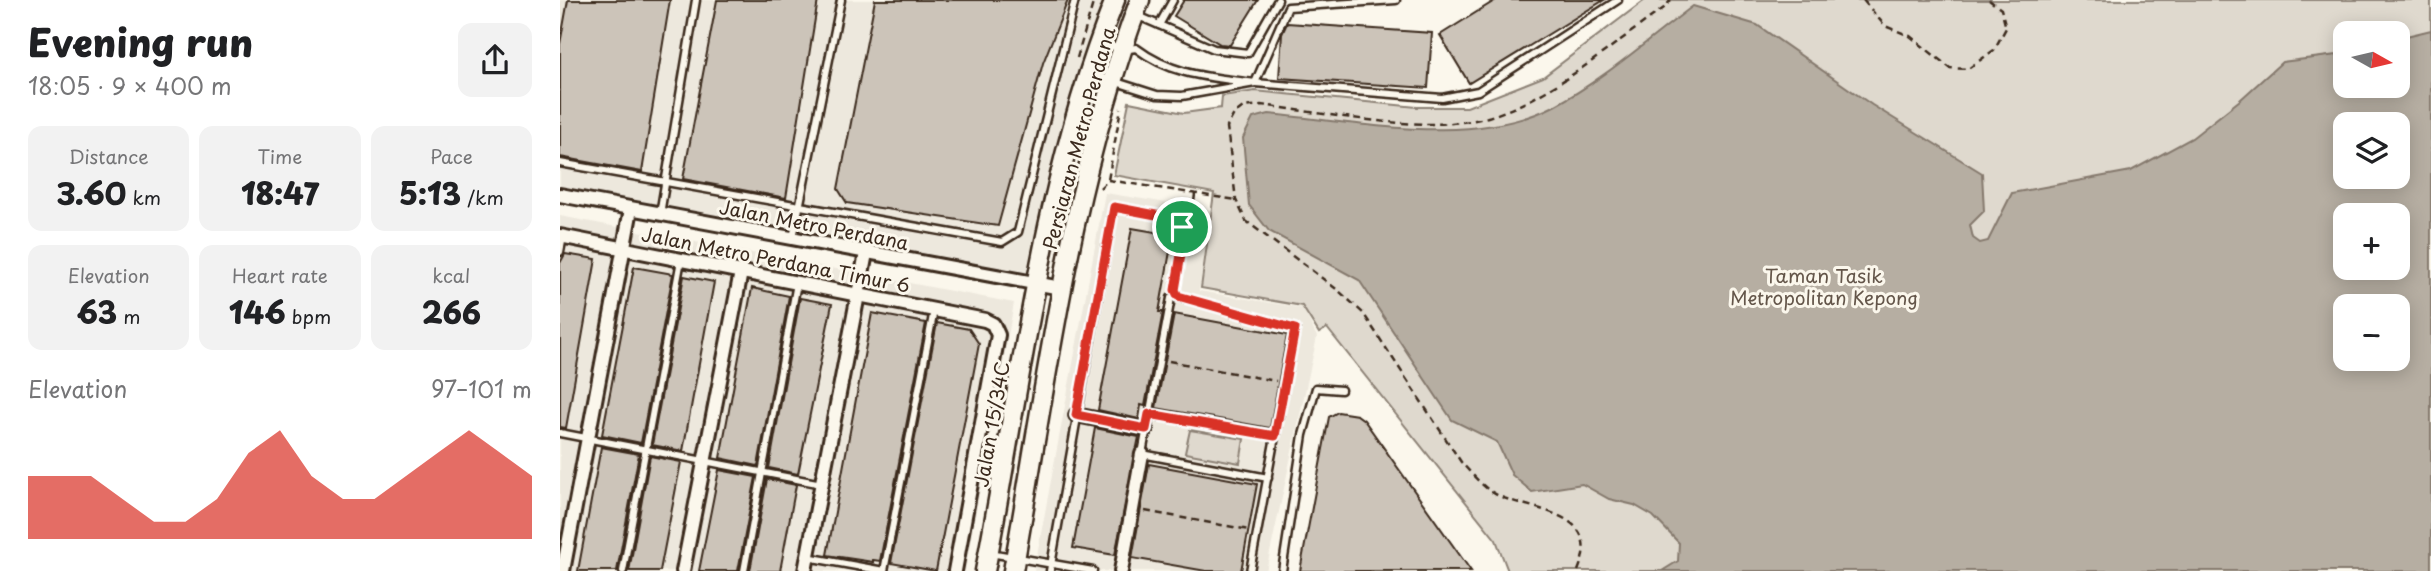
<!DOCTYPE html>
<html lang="en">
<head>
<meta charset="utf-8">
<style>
  body { margin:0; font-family:"Playpen Sans",sans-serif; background:#f2f2f2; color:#202124; height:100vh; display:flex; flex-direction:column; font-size:26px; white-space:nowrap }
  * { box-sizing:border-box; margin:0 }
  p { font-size:23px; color:#757577 }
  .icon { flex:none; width:38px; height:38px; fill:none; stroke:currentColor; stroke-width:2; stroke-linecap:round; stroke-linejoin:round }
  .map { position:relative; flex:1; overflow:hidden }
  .drawer { display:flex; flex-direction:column; background:#fff; width:560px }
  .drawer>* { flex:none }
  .needle { width:46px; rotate:98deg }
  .tools { position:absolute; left:1773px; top:21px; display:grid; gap:14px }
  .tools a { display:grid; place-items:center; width:77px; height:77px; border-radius:14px; background:#fff; box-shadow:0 4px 18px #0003; font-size:35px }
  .pin { position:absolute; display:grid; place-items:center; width:60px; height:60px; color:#fff; margin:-30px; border:4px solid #fff; border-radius:50%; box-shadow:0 2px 7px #0007 }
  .round { display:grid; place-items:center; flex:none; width:74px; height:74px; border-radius:14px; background:#f2f2f2 }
  .head { display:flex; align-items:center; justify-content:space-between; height:119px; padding:0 28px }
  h1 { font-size:38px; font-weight:800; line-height:52px }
  .stats { display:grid; grid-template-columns:repeat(3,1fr); gap:10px; height:119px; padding:7px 28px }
  .stats div { display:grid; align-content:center; border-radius:14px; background:#f2f2f2; text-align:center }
  .stats b { font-size:30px; font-weight:800 }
  .stats small { font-size:19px; font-weight:400 }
  .stats p { font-size:19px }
  .chart { height:196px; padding:14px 28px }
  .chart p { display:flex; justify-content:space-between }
  .chart svg { width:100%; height:126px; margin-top:7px; fill:#d93025; opacity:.7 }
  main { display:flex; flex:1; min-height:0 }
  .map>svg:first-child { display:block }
  .built { fill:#ede8dd }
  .green { fill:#dfd9ce; stroke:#8d8276; stroke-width:2; fill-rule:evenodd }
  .water { fill:#b6aea2; stroke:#85796d; stroke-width:2; fill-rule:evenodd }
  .building { fill:#ccc4b9; stroke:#3b2a1e; stroke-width:2 }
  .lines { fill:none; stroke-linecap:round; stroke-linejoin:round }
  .lane-casing { stroke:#3b2a1e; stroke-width:11 }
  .street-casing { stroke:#3b2a1e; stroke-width:18 }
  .secondary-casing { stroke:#3b2a1e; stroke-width:23 }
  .path { stroke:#3b2a1e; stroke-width:2.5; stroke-dasharray:7 5; stroke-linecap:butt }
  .lane { stroke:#fbf7ec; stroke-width:6 }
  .street { stroke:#fbf7ec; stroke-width:12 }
  .secondary { stroke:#fbf7ec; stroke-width:18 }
  .route-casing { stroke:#fff; stroke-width:14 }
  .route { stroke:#d93025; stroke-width:9 }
  .labels { text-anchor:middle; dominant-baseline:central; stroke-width:6; stroke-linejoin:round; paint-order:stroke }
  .street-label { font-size:19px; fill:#3b2a1e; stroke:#fbf7ec }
  .park-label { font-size:19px; fill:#64564a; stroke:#fbf7ec }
</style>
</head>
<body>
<main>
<section class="drawer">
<div class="head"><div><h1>Evening run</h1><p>18:05 · 9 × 400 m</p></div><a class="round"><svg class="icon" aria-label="share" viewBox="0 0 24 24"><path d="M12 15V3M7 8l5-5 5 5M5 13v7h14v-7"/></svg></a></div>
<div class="stats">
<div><p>Distance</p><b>3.60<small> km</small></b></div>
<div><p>Time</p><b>18:47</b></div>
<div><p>Pace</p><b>5:13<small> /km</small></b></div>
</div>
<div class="stats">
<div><p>Elevation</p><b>63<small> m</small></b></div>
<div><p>Heart rate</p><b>146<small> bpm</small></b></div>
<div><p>kcal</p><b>266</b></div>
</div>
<div class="chart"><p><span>Elevation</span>97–101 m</p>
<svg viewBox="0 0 160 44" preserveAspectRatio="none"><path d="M0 44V22L10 22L20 22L30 30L40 38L50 38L60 30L70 14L80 6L90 22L100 30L110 30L120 22L130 14L140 6L150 14L160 22V44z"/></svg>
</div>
</section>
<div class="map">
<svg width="1871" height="571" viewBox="0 0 1871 571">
  <rect width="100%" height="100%" fill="#fbf7ec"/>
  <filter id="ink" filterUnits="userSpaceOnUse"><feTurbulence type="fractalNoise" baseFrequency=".0143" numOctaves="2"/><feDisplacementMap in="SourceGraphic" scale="14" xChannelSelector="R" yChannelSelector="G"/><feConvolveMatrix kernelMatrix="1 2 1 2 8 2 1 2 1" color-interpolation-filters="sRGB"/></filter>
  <g filter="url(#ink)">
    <g class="built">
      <path d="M0 0H547L523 58 489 185 468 277 0 191Z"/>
      <path d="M545 193 651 210 639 291 743 308 757 337 706 571H474Z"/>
      <path d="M0 216 454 303 405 571H0Z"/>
    </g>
    <g class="green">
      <path d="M1085 0H1871V571H948L936 540 767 328 759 333 742 306 641 288 654 193 554 175 569 102 624 113 661 108 662 96 695 91 857 107H907L983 77ZM1785 33H1838V86H1785ZM1785 124H1838V177H1785ZM1785 215H1838V268H1785ZM1785 306H1838V359H1785Z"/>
      <path d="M630 430 684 439 680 463 625 453Z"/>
    </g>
    <path class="water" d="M1133 6 1197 25 1312 105 1422 173 1424 211 1410 225 1413 238 1420 243 1428 241 1452 193 1571 171 1632 138 1680 100 1722 62 1785 54V86H1838V38L1871 30V571H1102L1118 561 1119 543 1093 516 1074 505 1049 499 1022 484 972 492 952 475 937 442 892 420 799 280 709 231 689 205 683 138 693 118 709 114C797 122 913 148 994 106 1042 81 1090 38 1133 6ZM1785 124H1838V177H1785ZM1785 215H1838V268H1785ZM1785 306H1838V359H1785Z"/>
    <g class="building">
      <path d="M8 0H110L82 172 0 157V44Z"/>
      <path d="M157 0H258L226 198 123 179Z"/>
      <path d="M315 0H508L483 63 438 226 287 203 278 189Z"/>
      <path d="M624 0H698L670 45 660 44 614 16Z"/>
      <path d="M936 0H1044L909 83 880 35Z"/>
      <path d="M727 23 872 33 868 88 719 78 722 34Z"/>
      <path d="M572 228 613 235 599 312H603L585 406 581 405 579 419 538 410Z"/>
      <path d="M5 254 36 259 6 428 0 427V263Z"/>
      <path d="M74 267 113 274 81 443 42 435Z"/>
      <path d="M124 276 154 282 123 451 92 445Z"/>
      <path d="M192 288 229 296 198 466 160 458Z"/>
      <path d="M240 298 272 304 238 474 209 468Z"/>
      <path d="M312 313 366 323 320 561 313 560V562L267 555Z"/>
      <path d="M614 314 727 335 710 428 596 408Z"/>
      <path d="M377 323 409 329 419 344 376 571 331 563Z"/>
      <path d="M778 412 797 415 804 420 911 571H740L769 417Z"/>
      <path d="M535 428 579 437 555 555 513 548Z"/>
      <path d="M41 447 79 454 57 571H18Z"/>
      <path d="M90 456 121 462 100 571H69Z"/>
      <path d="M589 464 697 484 681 571H646L572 558Z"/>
      <path d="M159 470 196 477 178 571H139Z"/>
      <path d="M207 479 236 485 220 571H190Z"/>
    </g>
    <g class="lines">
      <defs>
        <g id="lane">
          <path d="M613 0 599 25 654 49 688 53 718 0"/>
          <path d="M836 0 728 7 695 83 882 98 918 91 1058 0"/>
          <path d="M576 15 599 25"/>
          <path d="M531 74 597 95 622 96 695 83C650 77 613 76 576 48L562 50 541 42"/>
          <path d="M0 163 442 242 458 232 515 0"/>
          <path d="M100 214 136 0"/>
          <path d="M233 238 281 0"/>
          <path d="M0 252 3 237"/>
          <path d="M618 296 735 329 690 571"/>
          <path d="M618 296 611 298 582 454 708 478"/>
          <path d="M589 414 715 436"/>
          <path d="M0 433 262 484"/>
          <path d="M430 553 533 571"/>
          <path d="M247 557 324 571"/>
          <path d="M63 571 121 260"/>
          <path d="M184 571 237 283"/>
          <path d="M324 571 374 310"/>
          <path d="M490 571 554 207 617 219 624 237 615 290 618 296"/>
          <path d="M722 571 743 435 756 388 781 390"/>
        </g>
        <g id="street">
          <path d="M0 195 501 288"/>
          <path d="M0 236 425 320 433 324 438 335 395 571"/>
          <path d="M516 415 586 429"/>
          <path d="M3 571 71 209"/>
          <path d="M123 571 181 272"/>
          <path d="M245 571 306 253"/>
          <path d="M561 571 582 454"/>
        </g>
        <g id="secondary">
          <path d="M425 571C462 379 482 183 555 0"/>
          <path d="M453 571C487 380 510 183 580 0"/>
        </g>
      </defs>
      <use href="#lane" class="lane-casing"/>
      <use href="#street" class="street-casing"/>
      <use href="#secondary" class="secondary-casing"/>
      <g class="path">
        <path d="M1303 0 1325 26 1350 36 1390 68 1408 69 1434 50 1446 28 1441 9 1429 0"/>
        <path d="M517 58 534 0"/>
        <path d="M548 180 676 200"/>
        <path d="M540 188 548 180 561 108"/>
        <path d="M628 223 632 219 635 194"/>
        <path d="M609 361 716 381"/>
        <path d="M585 511 689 530"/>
        <path d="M1018 571C1044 510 972 512 937 495 923 488 911 473 901 462L803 313 779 291 686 221 676 200 667 127 674 114 683 107 701 105C767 113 865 135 928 117 992 98 1050 46 1104 8L1111 0"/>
      </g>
      <use href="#lane" class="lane"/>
      <use href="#street" class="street"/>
      <use href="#secondary" class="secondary"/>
    </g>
  </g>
  <g class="lines" filter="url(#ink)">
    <defs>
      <path id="route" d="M554 207 617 219 624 237 615 290 618 296 735 329 715 436 589 414 586 429 516 415Z"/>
    </defs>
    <use href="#route" class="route-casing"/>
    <use href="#route" class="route"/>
  </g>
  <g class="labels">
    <g class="street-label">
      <text transform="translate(518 138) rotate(-75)">Persiaran Metro Perdana</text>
      <text transform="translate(254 224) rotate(11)">Jalan Metro Perdana</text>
      <text transform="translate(216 259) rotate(11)">Jalan Metro Perdana Timur 6</text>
      <text transform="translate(431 424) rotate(-80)">Jalan 15/34C</text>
    </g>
    <g class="park-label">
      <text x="1264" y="275">Taman Tasik<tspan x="1264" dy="22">Metropolitan Kepong</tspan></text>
    </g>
  </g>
</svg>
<div class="tools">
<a><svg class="needle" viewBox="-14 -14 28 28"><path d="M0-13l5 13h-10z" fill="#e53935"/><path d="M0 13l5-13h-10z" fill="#757577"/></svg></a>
<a><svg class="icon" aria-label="layers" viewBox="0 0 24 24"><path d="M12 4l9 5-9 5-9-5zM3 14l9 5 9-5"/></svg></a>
<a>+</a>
<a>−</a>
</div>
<div class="pin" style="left:622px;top:227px;background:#1e9e55"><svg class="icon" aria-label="arrive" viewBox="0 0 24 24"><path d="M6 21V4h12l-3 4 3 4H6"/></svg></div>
</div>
</main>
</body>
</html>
